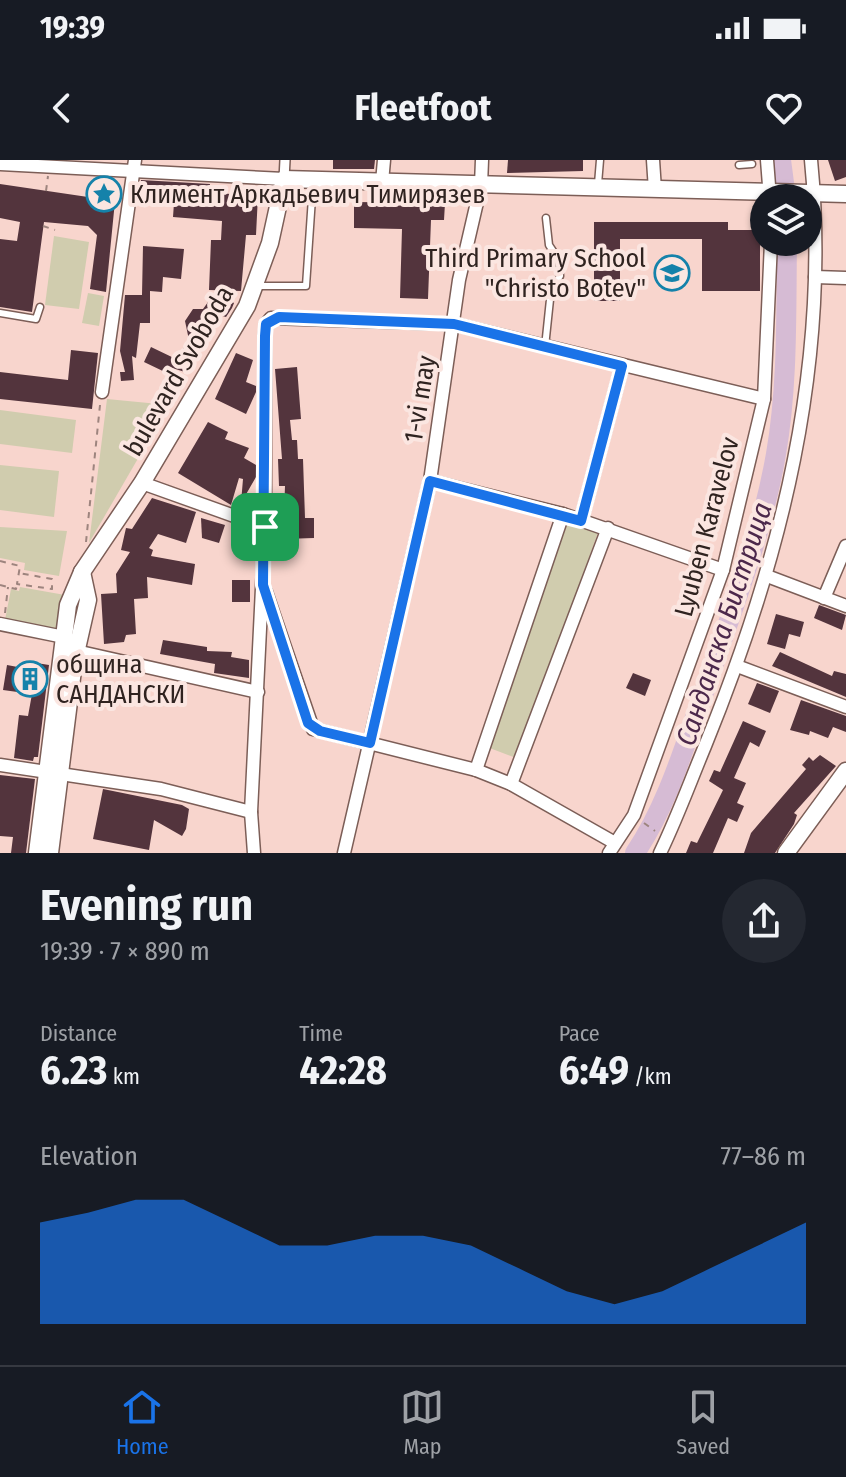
<!DOCTYPE html>
<html lang="en">
<head>
<meta charset="utf-8">
<style>
  body { margin:0; font-family:"Fira Sans Condensed",sans-serif; background:#242831; color:#f1f3f6; height:100vh; display:flex; flex-direction:column; font-size:30px; white-space:nowrap }
  * { box-sizing:border-box; margin:0 }
  p { font-size:26px; color:#9ea1a6 }
  .icon { flex:none; width:44px; height:44px; fill:none; stroke:currentColor; stroke-width:2; stroke-linecap:round; stroke-linejoin:round }
  .map { position:relative; height:693px; overflow:hidden }
  .side { display:flex; flex-direction:column; background:#171b24; flex:1 }
  .side>* { flex:none }
  .buttons { position:absolute; left:750px; top:24px; display:grid; gap:16px }
  .buttons a { display:grid; place-items:center; width:72px; height:72px; border-radius:50%; background:#171b24; box-shadow:0 2px 6px #0004; font-size:40px }
  .pin { position:absolute; display:grid; place-items:center; width:68px; height:68px; color:#fff; margin:-34px; border-radius:16px; box-shadow:0 4px 12px #0006 }
  .round { display:grid; place-items:center; flex:none; width:84px; height:84px; border-radius:42px; background:#242831 }
  .overview { display:flex; align-items:center; justify-content:space-between; height:136px; padding:0 40px }
  h1 { font-size:44px; font-weight:700; line-height:60px }
  .stats { display:grid; grid-template-columns:repeat(3,1fr); gap:12px; height:136px; padding:8px 40px }
  .stats div { display:grid; align-content:center }
  .stats b { font-size:40px; font-weight:700 }
  .stats small { font-size:22px; font-weight:400 }
  .stats p { font-size:22px }
  .chart { height:224px; padding:16px 40px }
  .chart p { display:flex; justify-content:space-between }
  .chart svg { width:100%; height:144px; margin-top:8px; fill:#1a73e8; opacity:.7 }
  .status { display:flex; justify-content:space-between; align-items:center; height:56px; padding:0 40px; background:#171b24; direction:ltr }
  .status svg { height:22px; fill:currentColor }
  header { display:flex; justify-content:space-between; align-items:center; height:104px; padding:0 40px; background:#171b24; font-size:36px; font-weight:700 }
  .dock { display:flex; justify-content:space-around; align-items:center; height:112px; border-top:2px solid #363941; background:#171b24; font-size:22px; color:#9ea1a6 }
  .dock a { display:grid; justify-items:center; gap:4px }
  .dock .selected { color:#1a73e8 }
  .map>svg:first-child { display:block }
  .green { fill:#d0ccae }
  .lines { fill:none; stroke-linecap:round; stroke-linejoin:round }
  .river { stroke:#d6bbd4; stroke-width:20 }
  .building { fill:#53343d }
  .service-casing { stroke:#7c5e57; stroke-width:9 }
  .pedestrian-casing { stroke:#7c5e57; stroke-width:12 }
  .minor-casing { stroke:#7c5e57; stroke-width:15 }
  .tertiary-casing { stroke:#7c5e57; stroke-width:19 }
  .path { stroke:#9d847e; stroke-width:2; stroke-dasharray:6 6; stroke-linecap:butt }
  .service { stroke:#fff; stroke-width:6 }
  .pedestrian { stroke:#fff; stroke-width:9 }
  .minor { stroke:#fff; stroke-width:12 }
  .tertiary { stroke:#fff; stroke-width:16 }
  .route-casing { stroke:#fff; stroke-width:16 }
  .route { stroke:#1a73e8; stroke-width:10 }
  .labels { text-anchor:middle; dominant-baseline:central; stroke-width:8; stroke-linejoin:round; paint-order:stroke }
  .poi-label { font-size:26px; fill:#2f2320; stroke:#fbe6e1; text-anchor:start }
  .street-label { font-size:26px; fill:#2f2320; stroke:#fbe6e1 }
  .water-label { font-size:28px; font-style:italic; fill:#4c284b; stroke:#fbe6e1 }
</style>
</head>
<body>
<div class="status"><b>19:39</b><svg viewBox="0 0 49 12"><path d="M0 12V9h3v3zM5 12V6h3v6zM10 12V3h3v9zM15 12V0h3v12zM26 1h20v11H26zM47 4h2v5h-2z"/></svg></div>
<header><svg class="icon" aria-label="back" viewBox="0 0 24 24"><path d="M15 5l-7 7 7 7"/></svg>Fleetfoot<svg class="icon" aria-label="heart" viewBox="0 0 24 24"><path d="M12 20l-8-8c-3-5 5-10 8-4 3-6 11-1 8 4z"/></svg></header>
<div class="map">
<svg width="846" height="693" viewBox="0 0 846 693">
  <rect width="100%" height="100%" fill="#f8d5cd"/>
  <g class="green">
    <path d="M54 76 89 82 79 149 45 145Z"/>
    <path d="M88 133 104 136 99 166 82 163Z"/>
    <path d="M107 239 169 245 89 383Z"/>
    <path d="M0 250 76 260 72 293 0 284Z"/>
    <path d="M0 305 59 311 54 357 0 350Z"/>
    <path d="M565 361 598 372 519 599 487 587Z"/>
    <path d="M0 367 67 371 59 416 24 410 25 403 0 398Z"/>
    <path d="M20 427 65 435 59 470 5 460 11 429 19 431Z"/>
  </g>
  <g class="lines">
    <g class="river">
      <path d="M781 0 786 38"/>
      <path d="M635 693C668 644 684 587 704 532 731 453 762 376 776 294 788 225 786 152 787 82"/>
    </g>
  </g>
  <g class="building">
    <path d="M333 0H375L374 9H333Z"/>
    <path d="M508 0H583V11L507 13Z"/>
    <path d="M828 0H846V17L835 21Z"/>
    <path d="M141 20 210 24 209 33 258 35 256 75H246L241 131 209 130 211 80H221L222 61 173 57 174 43 168 42 169 36 139 34Z"/>
    <path d="M0 24 115 41 106 132 90 129 97 75 88 66 44 62 32 152 0 147V79L17 81 20 62 0 58Z"/>
    <path d="M354 42 445 43 444 60H431L428 139 400 138 402 69 354 68Z"/>
    <path d="M594 62H728V70H760V131H702V79H620V141H594Z"/>
    <path d="M143 86 184 89 181 119 163 117 162 132 150 131V163H140L136 198 132 196 134 220 121 221 120 212H125L120 191 125 135H142Z"/>
    <path d="M216 131 234 143 232 148 226 157 219 155 185 212 169 207 167 213 144 202 151 187 176 199 189 180 185 161 193 149H203Z"/>
    <path d="M71 190 98 193 92 249 0 239V212L68 220Z"/>
    <path d="M236 193 253 200 246 222 256 226V232L246 254 215 239Z"/>
    <path d="M297 207 301 259 290 260 292 280H297L298 299H303L305 358H314V378L283 379 285 326H279L278 299H282L275 209Z"/>
    <path d="M208 262 228 272 225 279 249 288 244 298 256 305V317L241 343 243 319 239 318 231 345 178 313Z"/>
    <path d="M152 338 196 352 186 383 158 374 149 388 153 390 151 396 195 404 192 425 147 417 148 438 134 439 136 474 126 475 124 482 104 484 101 434 117 433 116 414 130 392 121 390 126 368 132 369Z"/>
    <path d="M201 358 225 365 219 383 202 378Z"/>
    <path d="M238 374 254 375 253 392 237 391Z"/>
    <rect x="232" y="420" width="18" height="22"/>
    <path d="M819 445 846 455 842 470 814 458Z"/>
    <path d="M776 454 804 462 800 477 789 474 785 489 767 484Z"/>
    <path d="M163 480 207 487V491L232 492 231 497 249 500V518L214 513 215 504 160 494Z"/>
    <path d="M780 492 832 516 834 511 846 514V537L772 506Z"/>
    <path d="M24 501 49 505 38 597H34L33 601 14 598 19 555 28 556 32 534 3 530 7 505 23 508Z"/>
    <path d="M633 513 651 520 645 536 626 528Z"/>
    <path d="M757 523 779 531 770 553 748 544Z"/>
    <path d="M801 540 846 556V572L833 567 828 578 810 571 809 575 790 570Z"/>
    <path d="M743 561 766 571 759 587 750 582 734 618 746 623 737 643 744 646 737 662 728 658 713 693H686L691 681 697 683 723 630 709 621 714 610 720 612Z"/>
    <path d="M820 595 836 606 794 653 797 655 794 664 775 693H744L751 673 806 609 802 605 809 597 813 601Z"/>
    <path d="M0 615 35 619 26 693H11L13 677 0 676Z"/>
    <path d="M103 629 182 645 189 649 186 669 182 676 154 660 149 690 93 679Z"/>
  </g>
  <g class="lines">
    <defs>
      <g id="service">
        <path d="M739 5 752 4"/>
        <path d="M598 24 600 0"/>
        <path d="M258 126H306L313 23"/>
        <path d="M0 153 36 159 40 147"/>
        <path d="M545 187 551 130 560 116 559 100 549 85 546 58"/>
      </g>
      <path id="pedestrian" d="M284 19 285 0"/>
      <g id="minor">
        <path d="M653 0 655 30"/>
        <path d="M767 0 770 38"/>
        <path d="M0 4 284 19"/>
        <path d="M382 22 384 0"/>
        <path d="M815 117 846 118"/>
        <path d="M102 232 135 0"/>
        <path d="M430 321 563 354 723 410"/>
        <path d="M142 323 265 367"/>
        <path d="M581 361 622 206"/>
        <path d="M767 416 846 446"/>
        <path d="M266 432 313 569 476 610 511 624 615 683"/>
        <path d="M824 438 846 386"/>
        <path d="M0 464 64 477 76 491 258 532"/>
        <path d="M737 506 846 547"/>
        <path d="M0 605 161 629 251 652"/>
        <path d="M476 610 563 354"/>
        <path d="M511 624 608 368"/>
        <path d="M254 693 251 652 265 367V176L266 164 271 158 454 164 764 239"/>
        <path d="M344 693 430 321 459 120 481 25 482 0"/>
        <path d="M609 693 634 655 723 410 764 239 771 82"/>
        <path d="M660 693C677 658 690 622 705 586 781 400 831 203 811 0"/>
      </g>
      <g id="tertiary">
        <path d="M37 693 68 445 82 412 142 323 247 146 270 83 284 19 846 34"/>
        <path d="M50 693 74 502 88 440 82 412"/>
        <path d="M786 693 846 611"/>
      </g>
    </defs>
    <use href="#service" class="service-casing"/>
    <use href="#pedestrian" class="pedestrian-casing"/>
    <use href="#minor" class="minor-casing"/>
    <use href="#tertiary" class="tertiary-casing"/>
    <g class="path">
      <path d="M46 31 48 16"/>
      <path d="M43 66 55 70"/>
      <path d="M86 382 100 245"/>
      <path d="M0 401 20 406 17 424 52 429V419L19 413"/>
      <path d="M0 425 16 429 17 424"/>
      <path d="M5 453 8 427"/>
      <path d="M644 663 655 671"/>
    </g>
    <use href="#service" class="service"/>
    <use href="#pedestrian" class="pedestrian"/>
    <use href="#minor" class="minor"/>
    <use href="#tertiary" class="tertiary"/>
  </g>
  <g class="lines">
    <defs>
      <path id="route" d="M279 157 454 164 622 206 581 361 430 321 370 583 320 571 308 563 263 425 265 176 266 164Z"/>
    </defs>
    <use href="#route" class="route-casing"/>
    <use href="#route" class="route"/>
  </g>
  <defs>
    <symbol id="sight-ring" viewBox="-11 -11 22 22"><circle r="9.5" fill="#fbe6e1" stroke="#1582aa" stroke-width="1.5"/><path d="M0-6L1.8-2.2L6-1.7L2.9 1.2L3.7 5.4L0 3.3L-3.7 5.4L-2.9 1.2L-6-1.7L-1.8-2.2Z" fill="#1582aa"/></symbol>
    <symbol id="school-ring" viewBox="-11 -11 22 22"><circle r="9.5" fill="#fbe6e1" stroke="#1582aa" stroke-width="1.5"/><path d="M0-5L7-2L0 1L-7-2ZM-4 1L0 2.5L4 1V4Q0 6-4 4Z" fill="#1582aa"/></symbol>
    <symbol id="building-ring" viewBox="-11 -11 22 22"><circle r="9.5" fill="#fbe6e1" stroke="#1582aa" stroke-width="1.5"/><path d="M-4-6H4V6H1V3H-1V6H-4ZM-2.5-4.3h1.7v1.8h-1.7ZM.8-4.3h1.7v1.8H.8ZM-2.5-1h1.7V.8h-1.7ZM.8-1h1.7V.8H.8Z" fill="#1582aa"/></symbol>
  </defs>
  <g fill-rule="evenodd">
    <use href="#sight-ring" x="84" y="14" width="40" height="40"/>
    <use href="#school-ring" x="652" y="93" width="40" height="40"/>
    <use href="#building-ring" x="10" y="499" width="40" height="40"/>
  </g>
  <g class="labels">
    <g class="poi-label">
      <text x="130" y="34">Климент Аркадьевич Тимирязев</text>
      <text x="646" y="98" text-anchor="end">Third Primary School<tspan x="646" dy="30">"Christo Botev"</tspan></text>
      <text x="56" y="504">община<tspan x="56" dy="30">САНДАНСКИ</tspan></text>
    </g>
    <g class="street-label">
      <text transform="translate(179 211) rotate(-60)">bulevard Svoboda</text>
      <text transform="translate(420 239) rotate(-81)">1-vi may</text>
      <text transform="translate(707 367) rotate(-75)">Lyuben Karavelov</text>
    </g>
    <g class="water-label">
      <text transform="translate(724 464) rotate(-72)">Санданска Бистрица</text>
    </g>
  </g>
</svg>
<div class="buttons">
<a><svg class="icon" aria-label="layers" viewBox="0 0 24 24"><path d="M12 4l9 5-9 5-9-5zM3 14l9 5 9-5"/></svg></a>
</div>
<div class="pin" style="left:265px;top:367px;background:#1e9e55"><svg class="icon" aria-label="arrive" viewBox="0 0 24 24"><path d="M6 21V4h12l-3 4 3 4H6"/></svg></div>
</div>
<section class="side">
<div class="overview"><div><h1>Evening run</h1><p>19:39 · 7 × 890 m</p></div><a class="round"><svg class="icon" aria-label="share" viewBox="0 0 24 24"><path d="M12 15V3M7 8l5-5 5 5M5 13v7h14v-7"/></svg></a></div>
<div class="stats">
<div><p>Distance</p><b>6.23<small> km</small></b></div>
<div><p>Time</p><b>42:28</b></div>
<div><p>Pace</p><b>6:49<small> /km</small></b></div>
</div>
<div class="chart"><p><span>Elevation</span>77–86 m</p>
<svg viewBox="0 0 160 44" preserveAspectRatio="none"><path d="M0 44V13L10 10L20 6L30 6L40 13L50 20L60 20L70 17L80 17L90 20L100 27L110 34L120 38L130 34L140 27L150 20L160 13V44z"/></svg>
</div>
</section>
<nav class="dock">
<a class="selected"><svg class="icon" aria-label="home" viewBox="0 0 24 24"><path d="M3 11l9-7 9 7M6 9v11h12V9"/></svg>Home</a>
<a><svg class="icon" aria-label="map" viewBox="0 0 24 24"><path d="M3 6l6-2 6 2 6-2v14l-6 2-6-2-6 2zM9 4v14M15 6v14"/></svg>Map</a>
<a><svg class="icon" aria-label="saved" viewBox="0 0 24 24"><path d="M7 4h10v16l-5-4-5 4z"/></svg>Saved</a>
</nav>
</body>
</html>
